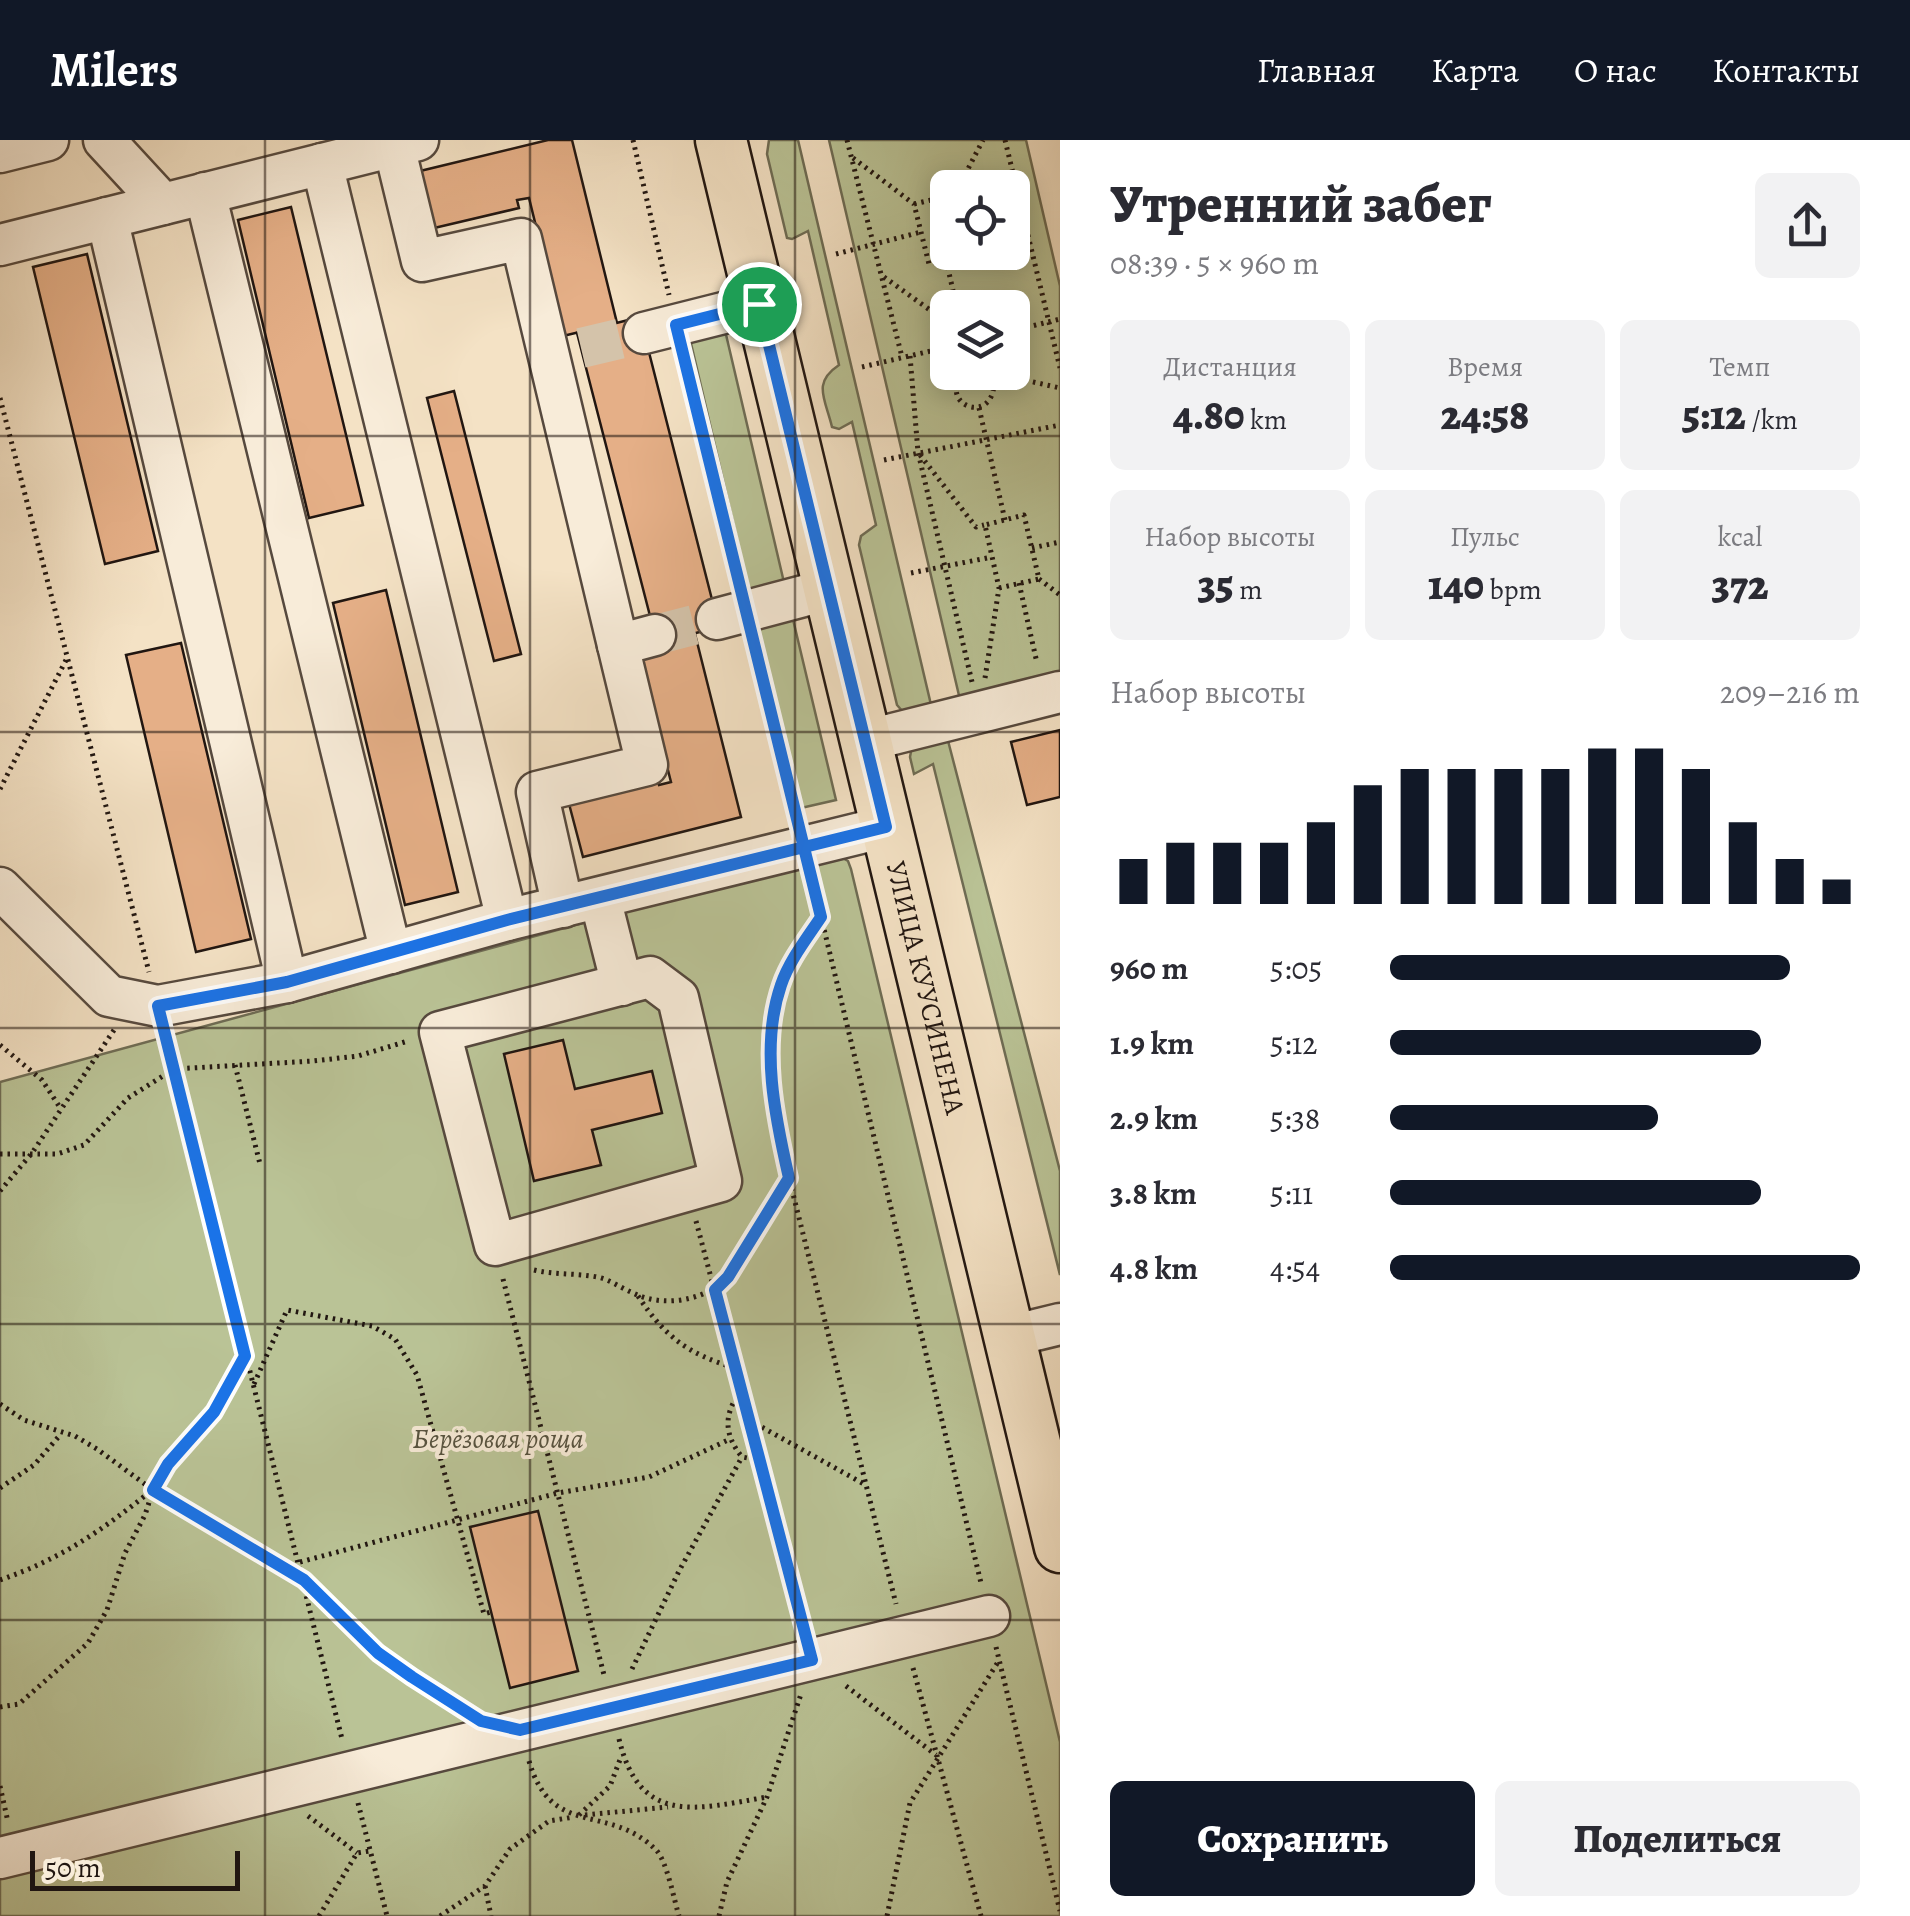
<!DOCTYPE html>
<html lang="ru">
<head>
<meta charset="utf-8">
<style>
  body { margin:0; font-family:Alegreya,serif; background:#f2f2f3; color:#2b2b33; height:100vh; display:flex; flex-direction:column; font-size:38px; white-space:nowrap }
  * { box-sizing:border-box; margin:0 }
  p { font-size:32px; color:#7c7c81 }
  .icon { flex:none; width:55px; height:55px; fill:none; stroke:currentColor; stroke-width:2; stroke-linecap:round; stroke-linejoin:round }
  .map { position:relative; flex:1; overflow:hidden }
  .drawer { display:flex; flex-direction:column; background:#fff; width:850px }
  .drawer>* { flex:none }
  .tools { position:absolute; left:930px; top:30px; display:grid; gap:20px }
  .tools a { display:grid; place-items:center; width:100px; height:100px; border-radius:15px; background:#fff; box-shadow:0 5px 25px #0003; font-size:50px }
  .scale { position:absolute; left:30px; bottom:25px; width:210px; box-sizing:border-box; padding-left:10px; border:5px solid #211611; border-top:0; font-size:28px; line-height:35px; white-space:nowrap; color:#211611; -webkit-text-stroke:8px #f8ecd9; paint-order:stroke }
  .pin { position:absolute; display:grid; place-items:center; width:85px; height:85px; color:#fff; margin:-42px; border:5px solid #fff; border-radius:50%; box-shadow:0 2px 10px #0007 }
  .round { display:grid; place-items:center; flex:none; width:105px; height:105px; border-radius:15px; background:#f2f2f3 }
  .summary { display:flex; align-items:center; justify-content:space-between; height:170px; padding:0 50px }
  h1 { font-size:55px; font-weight:800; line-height:75px }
  .figures { display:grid; grid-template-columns:repeat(3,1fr); gap:15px; height:170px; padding:10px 50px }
  .figures div { display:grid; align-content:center; border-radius:15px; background:#f2f2f3; text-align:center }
  .figures b { font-size:42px; font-weight:800 }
  .figures small { font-size:28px; font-weight:400 }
  .figures p { font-size:28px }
  .chart { height:280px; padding:20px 50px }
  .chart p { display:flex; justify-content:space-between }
  .chart svg { width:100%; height:180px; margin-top:10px; stroke:#111827; stroke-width:6 }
  .action { display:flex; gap:20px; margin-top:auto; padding:20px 50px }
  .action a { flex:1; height:115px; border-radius:15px; background:#111827; color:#fff; font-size:40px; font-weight:800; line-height:115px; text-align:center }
  .action a+a { background:#f2f2f3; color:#2b2b33 }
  ul { padding:0 50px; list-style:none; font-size:32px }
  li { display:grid; grid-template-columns:160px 120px 1fr; align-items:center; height:75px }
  li i { height:25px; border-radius:12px; background:#111827 }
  header { display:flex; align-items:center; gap:60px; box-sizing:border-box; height:140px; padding:0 50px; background:#111827; color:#fff }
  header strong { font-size:48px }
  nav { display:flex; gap:55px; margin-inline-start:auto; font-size:35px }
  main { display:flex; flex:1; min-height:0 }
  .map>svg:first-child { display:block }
  .green { fill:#bac396; stroke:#6e6c54; stroke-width:2.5; fill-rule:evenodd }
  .building { fill:#e5af87; stroke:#211611; stroke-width:2.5 }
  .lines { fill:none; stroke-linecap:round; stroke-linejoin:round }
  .minor-tunnel { stroke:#d4c3aa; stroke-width:40; stroke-dasharray:40 20; stroke-linecap:butt }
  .minor-casing { stroke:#56493e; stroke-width:45 }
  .major-casing { stroke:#211611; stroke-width:55 }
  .path { stroke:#211611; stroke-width:5; stroke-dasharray:2.5 5; stroke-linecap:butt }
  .minor { stroke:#f8ecd9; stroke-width:40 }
  .major { stroke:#f4e2c5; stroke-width:50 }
  .route-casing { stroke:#fff; stroke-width:20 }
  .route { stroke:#1a73e8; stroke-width:12 }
  .grid { fill:none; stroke:#211611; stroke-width:2.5; stroke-opacity:0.55 }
  .labels { text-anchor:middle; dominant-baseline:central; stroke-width:8; stroke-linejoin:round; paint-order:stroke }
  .street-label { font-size:28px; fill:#211611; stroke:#f8ecd9 }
  .park-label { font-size:28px; font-style:italic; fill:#575340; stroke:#f8ecd9 }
</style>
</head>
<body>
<header>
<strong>Milers</strong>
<nav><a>Главная</a><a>Карта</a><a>О нас</a><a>Контакты</a></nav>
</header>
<main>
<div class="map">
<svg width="1060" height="1776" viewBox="0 0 1060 1776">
  <rect width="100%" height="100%" fill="#f4e2c5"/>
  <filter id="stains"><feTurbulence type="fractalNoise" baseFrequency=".002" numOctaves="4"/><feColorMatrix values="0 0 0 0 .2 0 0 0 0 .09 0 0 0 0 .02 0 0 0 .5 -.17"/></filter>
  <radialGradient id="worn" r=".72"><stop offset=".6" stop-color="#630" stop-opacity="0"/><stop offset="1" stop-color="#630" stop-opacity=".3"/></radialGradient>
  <g class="green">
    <path d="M769 0H798L932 569 904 573 897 565 859 405 861 396 876 385 852 282 839 289 832 287C825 258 812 243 839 225L808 91 792 99 787 98 767 14Z"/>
    <path d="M829 0H1026L1060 146V541L961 564ZM948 48H1012V112H948ZM948 168H1012V232H948Z"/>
    <path d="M724 186 786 451 751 459 689 195Z"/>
    <path d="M791 471 836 660 801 668 755 479Z"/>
    <path d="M946 593 1060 1031V1135L933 624 914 634 910 617 912 606Z"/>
    <path d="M839 716 848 721 851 729 1060 1602V1776H0V942L818 719Z"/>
  </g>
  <g class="building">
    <path d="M548 0H572L617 183 563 196 529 58 517 60 519 68 430 89 416 32Z"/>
    <path d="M291 67 363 365 309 378 238 80Z"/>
    <path d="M87 114 158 411 105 424 33 127Z"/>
    <path d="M640 177 719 487 657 503 577 193Z"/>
    <path d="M454 251 521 514 494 521 427 258Z"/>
    <path d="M386 450 458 752 405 765 333 463Z"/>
    <path d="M695 494 741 677 583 717 568 660 657 638 659 645 671 642 637 509Z"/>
    <path d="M181 503 251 799 196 812 126 515Z"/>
    <path d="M1060 590V657L1027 665 1011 602Z"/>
    <path d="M563 900 575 949 652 931 662 973 592 990 601 1025 534 1041 504 914Z"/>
    <path d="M538 1371 578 1531 510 1548 470 1387Z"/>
  </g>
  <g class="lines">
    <g class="minor-tunnel">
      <path d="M581 208 644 193"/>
      <path d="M655 495 717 479"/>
    </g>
    <defs>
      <g id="minor">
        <path d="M104 0 163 64"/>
        <path d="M394 6 422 121 521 99 618 505"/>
        <path d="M0 12 48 0"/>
        <path d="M322 24 507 780"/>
        <path d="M205 53 391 813"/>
        <path d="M107 78 287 842"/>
        <path d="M0 105 418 0"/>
        <path d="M644 193 759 164"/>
        <path d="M717 479 830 449"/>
        <path d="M865 601 1060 552"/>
        <path d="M0 748 109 856 158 866 287 842 507 780 885 687"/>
        <path d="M600 758 622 845"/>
        <path d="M563 767 537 652 647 625 618 505 655 495"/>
        <path d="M650 837 678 858 721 1041 495 1105 440 892Z"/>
        <path d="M1011 1196 1060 1184"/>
        <path d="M0 1718 989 1476"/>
      </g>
      <g id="major">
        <path id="s1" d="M721 0 1060 1407"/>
      </g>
    </defs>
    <use href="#minor" class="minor-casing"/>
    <use href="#major" class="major-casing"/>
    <g class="path">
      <path d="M633 0 669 155"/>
      <path d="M847 0 902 217"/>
      <path d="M1005 0 1060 228"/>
      <path d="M853 18 914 64 929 124 968 112"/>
      <path d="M958 48 983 0"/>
      <path d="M914 64 948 56"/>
      <path d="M836 114 921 92"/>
      <path d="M946 120 957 168"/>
      <path d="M884 137 948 183"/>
      <path d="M1012 191 1060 179"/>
      <path d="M683 214 740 441"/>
      <path d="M910 216 918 312 972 542"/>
      <path d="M862 227 948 207"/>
      <path d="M965 232C935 263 992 287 994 244L985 232"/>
      <path d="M989 232 1060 248"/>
      <path d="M0 258 149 832"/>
      <path d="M979 268 1005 380"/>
      <path d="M920 315 976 387 984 385"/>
      <path d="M884 320 1060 285"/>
      <path d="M1032 408 1060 402"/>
      <path d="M911 433 992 417"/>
      <path d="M1039 439 1060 455"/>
      <path d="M1019 443 1037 523"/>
      <path d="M755 501 797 675"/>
      <path d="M985 538 999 448 985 385 1024 375 1039 439 999 448"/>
      <path d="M0 649 66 520"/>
      <path d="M812 739 981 1443"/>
      <path d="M821 777 781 845 772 896 773 958 789 1038 896 1464"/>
      <path d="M166 896 342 1599"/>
      <path d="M0 905 42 940 61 969"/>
      <path d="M235 925 260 1024"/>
      <path d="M0 1014H57L84 1005 128 958 174 929 313 921 358 916 408 901"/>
      <path d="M0 1051 32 1013 114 890"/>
      <path d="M696 1081 803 1486"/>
      <path d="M534 1130C555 1135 576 1133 597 1137 609 1139 621 1148 633 1153 663 1168 705 1161 728 1137L789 1038"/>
      <path d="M503 1139 604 1535"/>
      <path d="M638 1156C665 1197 688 1214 735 1228"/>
      <path d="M254 1244 287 1170 372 1186 395 1199 417 1235 484 1474 491 1472"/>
      <path d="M741 1251C723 1274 724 1295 742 1317L759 1320"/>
      <path d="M0 1264 24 1280 75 1296 97 1309 153 1350 304 1440 377 1513 465 1571"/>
      <path d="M749 1280 864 1344"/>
      <path d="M0 1348 34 1325 61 1294"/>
      <path d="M300 1422 558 1353 649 1337 728 1300"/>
      <path d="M0 1440C61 1419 101 1391 151 1351"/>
      <path d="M996 1507 1060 1771"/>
      <path d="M913 1528 981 1776"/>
      <path d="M632 1529 679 1431 742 1317"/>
      <path d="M846 1546 936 1615"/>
      <path d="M0 1567 19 1564 88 1503 107 1470 125 1413 145 1375 153 1350 169 1325 214 1272 244 1218"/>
      <path d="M619 1599C640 1687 697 1669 767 1657"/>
      <path d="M529 1621C552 1700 608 1662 656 1710 667 1721 674 1760 679 1776"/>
      <path d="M0 1646 8 1682"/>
      <path d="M358 1663 387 1776"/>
      <path d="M579 1675 610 1646 621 1617"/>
      <path d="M585 1675 668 1667"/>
      <path d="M308 1676 357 1713"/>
      <path d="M485 1746 491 1776"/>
      <path d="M319 1776 357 1713 370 1711"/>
      <path d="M440 1776 485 1746 510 1709 549 1681 574 1677"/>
      <path d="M719 1776 727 1742 767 1657 801 1554"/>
      <path d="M887 1776 910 1663 998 1522"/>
    </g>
    <use href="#minor" class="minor"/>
    <use href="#major" class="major"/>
  </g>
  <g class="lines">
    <defs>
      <path id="route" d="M759 164 886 687 507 780 287 842 158 866 245 1216 214 1272 168 1324 153 1350 304 1440 378 1513 412 1537 481 1581 520 1590 812 1520 715 1150 728 1137 789 1038C775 977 760 906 781 845 789 821 807 798 821 777 774 579 725 382 676 185L759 164"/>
    </defs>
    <use href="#route" class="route-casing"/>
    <use href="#route" class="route"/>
  </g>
  <path class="grid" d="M265 0V1776M530 0V1776M795 0V1776M0 296H1060M0 592H1060M0 888H1060M0 1184H1060M0 1480H1060"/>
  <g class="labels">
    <g class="street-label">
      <text stroke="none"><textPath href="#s1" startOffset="872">УЛИЦА КУУСИНЕНА</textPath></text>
    </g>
    <g class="park-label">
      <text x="498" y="1299">Берёзовая роща</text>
    </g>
  </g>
  <rect width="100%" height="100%" filter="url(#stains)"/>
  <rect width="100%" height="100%" fill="url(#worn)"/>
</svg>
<div class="tools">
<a><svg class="icon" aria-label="locate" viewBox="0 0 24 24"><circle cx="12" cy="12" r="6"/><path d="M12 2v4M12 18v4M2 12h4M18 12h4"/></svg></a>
<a><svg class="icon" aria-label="layers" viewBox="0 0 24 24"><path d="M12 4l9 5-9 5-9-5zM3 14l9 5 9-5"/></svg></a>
</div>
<div class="scale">50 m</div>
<div class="pin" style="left:759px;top:164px;background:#1e9e55"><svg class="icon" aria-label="arrive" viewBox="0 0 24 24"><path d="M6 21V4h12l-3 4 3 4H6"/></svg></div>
</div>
<section class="drawer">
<div class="summary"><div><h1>Утренний забег</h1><p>08:39 · 5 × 960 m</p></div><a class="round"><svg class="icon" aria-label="share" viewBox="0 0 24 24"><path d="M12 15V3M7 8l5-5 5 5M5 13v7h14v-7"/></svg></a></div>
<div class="figures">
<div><p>Дистанция</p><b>4.80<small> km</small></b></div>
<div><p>Время</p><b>24:58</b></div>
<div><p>Темп</p><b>5:12<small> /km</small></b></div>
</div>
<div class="figures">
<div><p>Набор высоты</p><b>35<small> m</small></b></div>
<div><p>Пульс</p><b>140<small> bpm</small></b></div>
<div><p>kcal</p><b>372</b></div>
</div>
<div class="chart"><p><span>Набор высоты</span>209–216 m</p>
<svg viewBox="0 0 160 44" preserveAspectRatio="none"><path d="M5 44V33M15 44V29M25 44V29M35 44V29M45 44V24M55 44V15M65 44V11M75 44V11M85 44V11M95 44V11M105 44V6M115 44V6M125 44V11M135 44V24M145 44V33M155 44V38"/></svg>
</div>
<ul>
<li><b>960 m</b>5:05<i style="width:85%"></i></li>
<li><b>1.9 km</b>5:12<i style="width:79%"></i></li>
<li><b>2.9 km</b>5:38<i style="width:57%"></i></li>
<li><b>3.8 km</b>5:11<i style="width:79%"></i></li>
<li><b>4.8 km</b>4:54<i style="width:100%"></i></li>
</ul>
<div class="action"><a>Сохранить</a><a>Поделиться</a></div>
</section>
</main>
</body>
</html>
